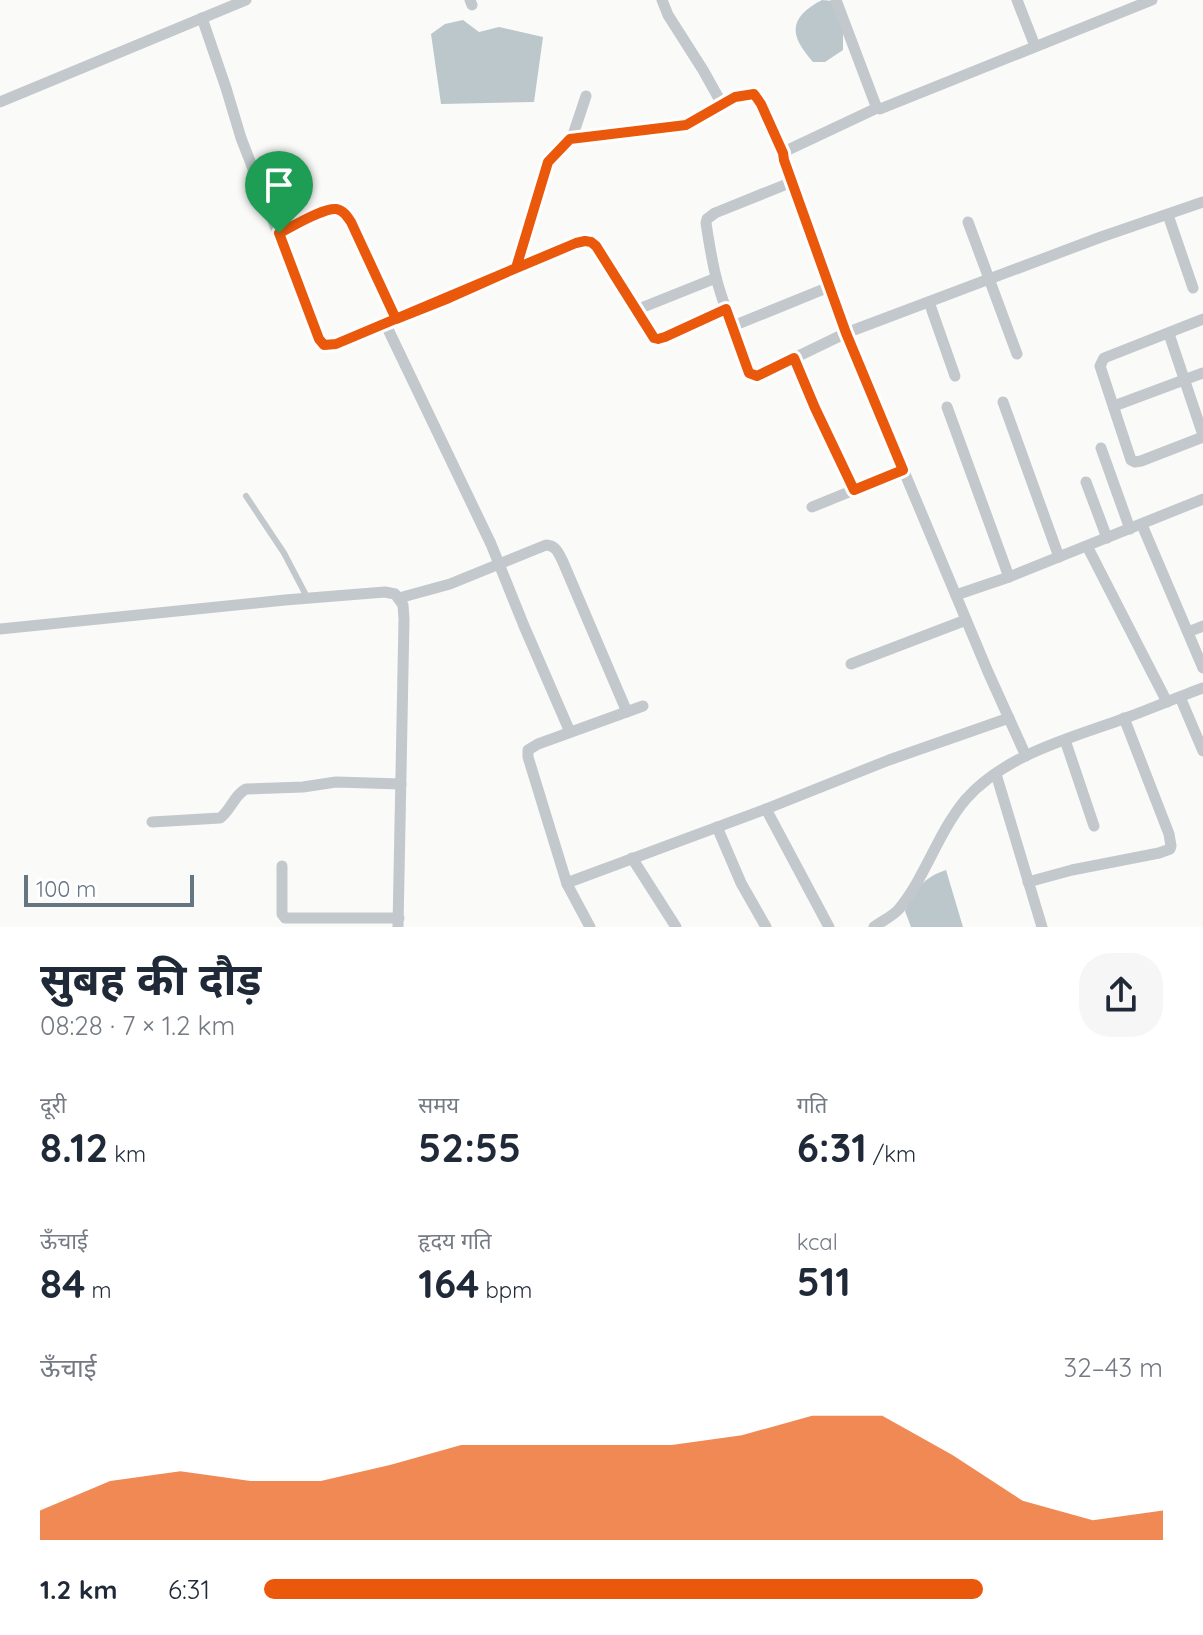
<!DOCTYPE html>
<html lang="hi">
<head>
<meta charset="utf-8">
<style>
  body { margin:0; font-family:Quicksand,"Noto Sans Devanagari",sans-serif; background:#f6f6f7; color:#1f2937; height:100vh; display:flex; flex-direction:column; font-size:30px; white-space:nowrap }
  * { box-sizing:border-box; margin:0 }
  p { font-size:26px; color:#747a83 }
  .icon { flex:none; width:44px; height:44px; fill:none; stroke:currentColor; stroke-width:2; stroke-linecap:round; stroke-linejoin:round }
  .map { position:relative; height:927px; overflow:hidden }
  .details { display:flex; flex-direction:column; background:#fff; flex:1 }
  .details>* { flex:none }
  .scale { position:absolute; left:24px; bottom:20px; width:170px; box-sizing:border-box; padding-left:8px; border:4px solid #657683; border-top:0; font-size:22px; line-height:28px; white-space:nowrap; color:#657683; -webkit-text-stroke:6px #fff; paint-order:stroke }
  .pin { position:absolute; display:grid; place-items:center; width:68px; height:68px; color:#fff; margin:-82px -34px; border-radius:50% 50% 50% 0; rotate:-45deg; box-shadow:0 0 8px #0007 }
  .pin .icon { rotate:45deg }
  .round { display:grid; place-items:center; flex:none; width:84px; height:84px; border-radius:32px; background:#f6f6f7 }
  .summary { display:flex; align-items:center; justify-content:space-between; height:136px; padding:0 40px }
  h1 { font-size:44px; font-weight:700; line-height:60px }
  .figures { display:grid; grid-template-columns:repeat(3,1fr); gap:12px; height:136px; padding:8px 40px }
  .figures div { display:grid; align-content:center }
  .figures b { font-size:40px; font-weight:700 }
  .figures small { font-size:22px; font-weight:400 }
  .figures p { font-size:22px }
  .chart { height:224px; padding:16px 40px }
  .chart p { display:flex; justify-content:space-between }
  .chart svg { width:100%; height:144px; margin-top:8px; fill:#ea580c; opacity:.7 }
  ul { padding:0 40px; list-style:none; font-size:26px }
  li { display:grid; grid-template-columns:128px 96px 1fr; align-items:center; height:60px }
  li i { height:20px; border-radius:10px; background:#ea580c }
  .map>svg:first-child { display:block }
  .water { fill:#bbc7cb }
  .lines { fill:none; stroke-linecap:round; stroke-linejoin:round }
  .service { stroke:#c3c8cc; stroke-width:6 }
  .minor { stroke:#c3c8cc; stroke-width:11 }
  .route-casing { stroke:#fff; stroke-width:16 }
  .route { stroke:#ea580c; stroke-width:10 }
</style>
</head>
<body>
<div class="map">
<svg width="1203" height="927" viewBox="0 0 1203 927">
  <rect width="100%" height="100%" fill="#fafaf8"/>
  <g class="water">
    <path d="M822 0 833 1 843 23V50L825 62H813C789 35 788 18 822 0Z"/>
    <path d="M463 20 479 32 499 27 543 37 534 102 441 104 431 34 445 24Z"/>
    <path d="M946 870 963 927H911L905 911C914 890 924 877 946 870Z"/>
  </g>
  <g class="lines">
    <path class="service" d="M246 496 284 553 308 599"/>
    <g class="minor">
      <path d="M470 0 472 5"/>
      <path d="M662 0 668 15 703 70 722 104"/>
      <path d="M836 0 876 106 880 109 1152 0"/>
      <path d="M1017 0 1035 46"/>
      <path d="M202 18 226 88 241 138 319 339 324 345 336 344 449 298 539 258 585 241 591 242 596 246 654 338 658 339 665 337 726 309"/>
      <path d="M0 102 246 0"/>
      <path d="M877 108 792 148 783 153 784 160 846 333 988 672 1026 756"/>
      <path d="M570 139 618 135 686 125 735 97 751 94 758 97 783 153"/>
      <path d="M792 182 715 213 707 219 706 223C709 243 712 262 717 281 725 310 737 338 746 367 749 373 750 375 757 376L846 333 1101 237 1203 202"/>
      <path d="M1168 215 1193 288"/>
      <path d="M968 222 1017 354"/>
      <path d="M279 233C292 227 322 208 336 209 343 210 347 216 351 222L396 319"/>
      <path d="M516 268 548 162 573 135 586 96"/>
      <path d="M929 302 955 376"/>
      <path d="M636 310 716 278"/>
      <path d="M1203 319 1104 358 1100 366 1131 460 1135 462 1141 461 1203 437"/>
      <path d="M385 323 491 544 524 626 570 732"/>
      <path d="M733 326 829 287"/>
      <path d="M1169 334 1203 435"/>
      <path d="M794 358 815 408 854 490"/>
      <path d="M1003 402 1059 557"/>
      <path d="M1114 406 1203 373"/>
      <path d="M947 407 1009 577"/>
      <path d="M1101 448 1130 529"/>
      <path d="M1086 482 1107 538"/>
      <path d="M812 507 903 470"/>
      <path d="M1142 525 1203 668"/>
      <path d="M1087 546 1167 702"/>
      <path d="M956 595 1009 577 1203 499"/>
      <path d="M399 598 450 584 546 545C556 545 559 554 563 562L627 712"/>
      <path d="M0 629 285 600 385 592 395 594 403 605 404 619 398 927"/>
      <path d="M1188 632 1203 626"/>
      <path d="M851 664 966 620"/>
      <path d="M1180 697 1203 751"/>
      <path d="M1065 740 1094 826"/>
      <path d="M996 774 1042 927"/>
      <path d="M766 809 829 927"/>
      <path d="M152 822 220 818C231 810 234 795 246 789L303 787 336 782 401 784"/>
      <path d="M717 827 741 883 766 927"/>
      <path d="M632 858 676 927"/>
      <path d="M282 866V914L285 918H399"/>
      <path d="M1028 882 1072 870 1159 853 1170 849 1171 846 1169 834 1124 718"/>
      <path d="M567 884 528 757V750L538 744 643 706"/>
      <path d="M590 927 567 884 572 881 766 809 889 760 1009 718"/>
      <path d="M874 927C882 921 893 916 899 909 926 876 938 832 966 799 1005 755 1070 738 1123 719 1150 709 1176 698 1203 688"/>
    </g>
  </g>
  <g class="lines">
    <defs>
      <path id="route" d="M279 233 319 339 324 345 336 344 576 243 585 241 591 242 596 246 654 338 658 339 665 337 726 309 749 373 757 376 794 358 815 408 854 490 903 470 846 333 784 160 783 153 761 104 754 94 735 97 686 125 570 139 548 162 516 268 449 298 396 319 351 222C347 216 343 210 336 209 322 208 292 227 279 233"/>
    </defs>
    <use href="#route" class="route-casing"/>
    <use href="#route" class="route"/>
  </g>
</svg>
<div class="scale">100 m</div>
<div class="pin" style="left:279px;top:233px;background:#1e9e55"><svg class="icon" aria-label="arrive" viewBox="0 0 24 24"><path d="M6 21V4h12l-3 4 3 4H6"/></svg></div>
</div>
<section class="details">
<div class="summary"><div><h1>सुबह की दौड़</h1><p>08:28 · 7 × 1.2 km</p></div><a class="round"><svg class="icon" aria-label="share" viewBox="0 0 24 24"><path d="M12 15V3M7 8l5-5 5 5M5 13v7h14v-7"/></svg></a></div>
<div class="figures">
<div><p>दूरी</p><b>8.12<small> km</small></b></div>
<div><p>समय</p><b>52:55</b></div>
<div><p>गति</p><b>6:31<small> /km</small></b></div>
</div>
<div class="figures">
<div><p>ऊँचाई</p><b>84<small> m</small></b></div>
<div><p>हृदय गति</p><b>164<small> bpm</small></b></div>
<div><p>kcal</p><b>511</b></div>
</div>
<div class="chart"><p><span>ऊँचाई</span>32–43 m</p>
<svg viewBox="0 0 160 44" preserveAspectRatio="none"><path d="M0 44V35L10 26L20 23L30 26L40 26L50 21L60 15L70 15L80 15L90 15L100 12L110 6L120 6L130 18L140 32L150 38L160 35V44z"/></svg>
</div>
<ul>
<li><b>1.2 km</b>6:31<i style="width:80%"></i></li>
</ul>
</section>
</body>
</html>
